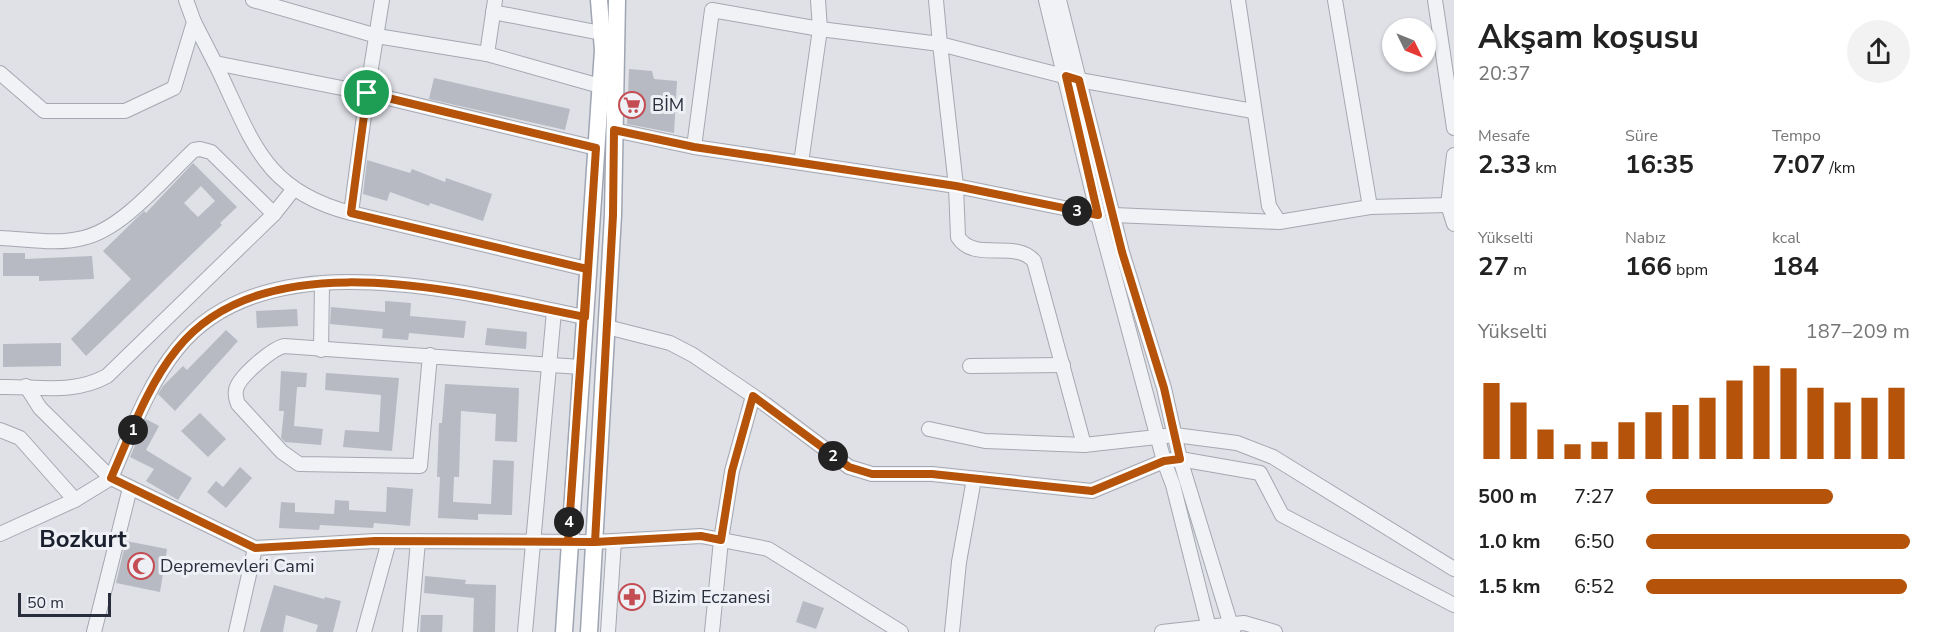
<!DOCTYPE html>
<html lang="tr">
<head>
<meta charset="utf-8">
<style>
  body { margin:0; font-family:"Nunito Sans",sans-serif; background:#f2f2f2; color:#222; height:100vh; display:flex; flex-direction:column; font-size:22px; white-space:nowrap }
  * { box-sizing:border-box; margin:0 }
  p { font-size:20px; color:#767676 }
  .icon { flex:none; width:33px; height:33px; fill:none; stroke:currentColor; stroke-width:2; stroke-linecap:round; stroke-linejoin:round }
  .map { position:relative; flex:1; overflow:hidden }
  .sheet { display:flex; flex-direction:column; background:#fff; width:480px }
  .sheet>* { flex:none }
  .needle { width:39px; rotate:133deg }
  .fabs { position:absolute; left:1382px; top:18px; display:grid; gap:12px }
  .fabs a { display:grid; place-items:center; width:54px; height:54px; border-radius:50%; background:#fff; box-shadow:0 2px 4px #0004; font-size:30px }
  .scale { position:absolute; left:18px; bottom:15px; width:93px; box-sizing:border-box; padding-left:6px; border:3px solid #292e3d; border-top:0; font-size:16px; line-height:21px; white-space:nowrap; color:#292e3d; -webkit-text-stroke:4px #eef0f5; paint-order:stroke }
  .pin { position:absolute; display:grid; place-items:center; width:51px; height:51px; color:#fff; margin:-26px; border:3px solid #fff; border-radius:50%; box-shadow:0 2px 6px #0007 }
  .km { position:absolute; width:30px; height:30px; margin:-15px; border-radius:50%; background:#222; color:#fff; font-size:16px; line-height:30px; text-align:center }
  .round { display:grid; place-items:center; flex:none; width:63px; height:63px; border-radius:32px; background:#f2f2f2 }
  .overview { display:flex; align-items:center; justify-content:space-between; height:102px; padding:0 24px }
  h1 { font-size:33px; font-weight:700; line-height:45px }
  .figures { display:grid; grid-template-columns:repeat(3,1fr); gap:9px; height:102px; padding:6px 24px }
  .figures div { display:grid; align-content:center }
  .figures b { font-size:26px; font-weight:700 }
  .figures small { font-size:16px; font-weight:400 }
  .figures p { font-size:16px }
  .chart { height:168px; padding:12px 24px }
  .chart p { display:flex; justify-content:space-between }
  .chart svg { width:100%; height:108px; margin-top:6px; stroke:#b45309; stroke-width:6 }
  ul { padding:0 24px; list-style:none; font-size:20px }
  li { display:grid; grid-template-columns:96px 72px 1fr; align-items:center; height:45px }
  li i { height:15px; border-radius:8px; background:#b45309 }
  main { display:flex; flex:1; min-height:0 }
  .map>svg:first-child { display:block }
  .building { fill:#b7bac3; fill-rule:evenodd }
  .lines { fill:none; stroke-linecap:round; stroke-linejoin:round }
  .minor-casing { stroke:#a5a8b1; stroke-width:16 }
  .major-casing { stroke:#9fa5b2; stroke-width:19 }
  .minor { stroke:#f1f2f6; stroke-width:14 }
  .major { stroke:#fff; stroke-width:16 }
  .route-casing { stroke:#fff; stroke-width:12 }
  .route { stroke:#b45309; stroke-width:8 }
  .labels { text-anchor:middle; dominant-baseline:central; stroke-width:6; stroke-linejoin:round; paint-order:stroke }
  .poi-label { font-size:18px; fill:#292e3d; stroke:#eef0f5; text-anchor:start }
  .district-label { font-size:24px; font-weight:bold; fill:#1b202e; stroke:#eef0f5 }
</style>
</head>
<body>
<main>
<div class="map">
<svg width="1454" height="632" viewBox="0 0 1454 632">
  <rect width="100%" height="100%" fill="#dfe1e7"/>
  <g class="building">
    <path d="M629 69 652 71 654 79 677 81 674 133 627 124Z"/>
    <path d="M434 78 570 109 565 130 429 99Z"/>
    <path d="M367 160 410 173 412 169 445 182 446 178 492 194 483 221 430 203 429 206 390 192 387 201 363 194Z"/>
    <path d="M193 163 237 207 220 223 222 225 86 356 71 339 131 279 103 251 144 211 146 213ZM201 186 215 201 198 217 184 203Z"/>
    <path d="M3 253H25V259L92 256 94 279 39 281V276H3Z"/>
    <path d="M385 301 411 303 410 316 466 321 464 338 409 333 408 340 382 338 383 329 330 324 331 307 385 312Z"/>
    <path d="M297 309 298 326 257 328 256 311Z"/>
    <path d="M487 328 527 332 526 349 485 345Z"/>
    <path d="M226 330 238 341 175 411 158 394 163 386 183 366 187 370Z"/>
    <path d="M61 343V366L3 367V344Z"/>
    <path d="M281 371 307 373 306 387H297L294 426 323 429 321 445 285 442 281 438 284 411H279Z"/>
    <path d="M326 373 399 378 392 451 343 447 345 430 379 432 381 395 325 390Z"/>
    <path d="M445 384 519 388 517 442 495 441 496 414 461 411 459 477H454L453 502 491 504 493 460 514 461 512 515 478 514V520L438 518 440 477H437L439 423H442Z"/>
    <path d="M200 413 226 439 208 457 181 431Z"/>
    <path d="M146 419 159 426 146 450 192 478 178 500 146 481 154 469 130 457Z"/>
    <path d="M240 467 252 478 226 508 207 492 216 481 223 487Z"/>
    <path d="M387 487 413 489 410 526 374 523 373 528 320 525 319 530 279 528 281 502 295 503V512L334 514 335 500 349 501V510L386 512Z"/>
    <path d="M126 541 167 549 160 592 116 583Z"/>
    <path d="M425 576 466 580 465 584 496 585 495 632H473L474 598 424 593Z"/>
    <path d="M274 585 324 599 325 597 341 601 333 632H316L318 625 286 615 283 632H260Z"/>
    <path d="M803 601 824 608 816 629 796 622Z"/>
    <path d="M421 615H443L442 632H420Z"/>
  </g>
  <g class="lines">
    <defs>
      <g id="minor">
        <path d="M253 0 377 36 487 54 495 0"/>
        <path d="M1046 0 1098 215 1164 461 1173 485 1210 632"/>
        <path d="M1059 0 1122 252 1164 388 1180 459 1233 632"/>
        <path d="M1238 0 1269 206 1279 222"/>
        <path d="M1335 0 1370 207"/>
        <path d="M1435 0 1454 128"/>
        <path d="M493 12 601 33"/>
        <path d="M194 22 215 63 367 93 382 0"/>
        <path d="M487 54 600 86"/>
        <path d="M215 63C252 138 261 190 351 213"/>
        <path d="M0 73 44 111H125L174 88 194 22 186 0"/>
        <path d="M614 130 694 147 956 186 1098 215"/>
        <path d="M694 147 712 10 820 29 818 0"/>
        <path d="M1454 155 1448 205 1454 224"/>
        <path d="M801 163 820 29 940 44 936 0"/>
        <path d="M1114 215 1279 222 1370 207 1448 205"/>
        <path d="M0 238C27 239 57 245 83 238 123 229 164 178 194 150L200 149 211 152 274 214 293 190"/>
        <path d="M587 269 351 213 367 93 596 148"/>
        <path d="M585 317C467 294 266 237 177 349 147 386 130 435 111 478L255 548 375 541 595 542 701 536 768 549 901 632"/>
        <path d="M607 327 670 343 693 355 765 404 849 467 872 474H932L1092 491 1164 461 1180 459 1260 473 1282 515 1454 605"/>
        <path d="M321 350 322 285"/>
        <path d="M430 355 420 466 299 464 282 452 238 404C236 399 235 395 236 390 238 377 272 349 284 346L580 367"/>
        <path d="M970 366 1063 365"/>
        <path d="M0 387C38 386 72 395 107 376L274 214"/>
        <path d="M929 429 985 441 1084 445 1175 435 1237 443 1273 457 1454 569"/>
        <path d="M0 430 20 438 75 500"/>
        <path d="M1084 445 1034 261C1016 239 974 263 958 237L956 186 940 44 1079 80 1253 111"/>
        <path d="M0 534 75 500 111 478 40 408 26 386"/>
        <path d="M94 632 130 488"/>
        <path d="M236 632 255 548"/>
        <path d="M364 632 389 541"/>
        <path d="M410 632 418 541"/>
        <path d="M525 632 554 311"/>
        <path d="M608 632 614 541"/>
        <path d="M712 632 721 540 732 471 753 396"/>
        <path d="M952 632 959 562 974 479"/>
        <path d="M1162 632 1244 623 1275 632"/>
      </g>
      <g id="major">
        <path d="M564 632 603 50 599 0"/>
        <path d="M589 632 613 215 617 0"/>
      </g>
    </defs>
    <use href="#minor" class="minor-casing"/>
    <use href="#major" class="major-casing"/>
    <use href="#minor" class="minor"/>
    <use href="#major" class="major"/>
  </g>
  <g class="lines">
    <defs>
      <path id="route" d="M367 93 596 148 585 317C467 294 266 238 177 349 147 386 130 435 111 478L255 548 375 541 595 542 701 536 721 540 732 471 753 396 849 467 872 474H932L1092 491 1164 461 1180 459 1164 388 1122 252 1079 80 1066 76 1098 215 956 186 694 147 614 130 613 215 595 542H568L587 269 351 213 367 93"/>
    </defs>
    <use href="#route" class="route-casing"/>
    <use href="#route" class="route"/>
  </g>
  <defs>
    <symbol id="supermarket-ring" viewBox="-11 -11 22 22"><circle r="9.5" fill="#eef0f5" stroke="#c34d53" stroke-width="1.5"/><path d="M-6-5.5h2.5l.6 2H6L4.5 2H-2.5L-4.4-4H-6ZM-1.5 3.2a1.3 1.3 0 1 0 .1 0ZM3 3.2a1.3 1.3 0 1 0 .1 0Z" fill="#c34d53"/></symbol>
    <symbol id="mosque-ring" viewBox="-11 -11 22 22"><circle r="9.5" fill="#eef0f5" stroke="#c34d53" stroke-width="1.5"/><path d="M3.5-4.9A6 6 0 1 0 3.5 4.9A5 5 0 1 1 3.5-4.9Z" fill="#c34d53"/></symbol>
    <symbol id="pharmacy-ring" viewBox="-11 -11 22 22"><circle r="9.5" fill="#eef0f5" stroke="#c34d53" stroke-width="1.5"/><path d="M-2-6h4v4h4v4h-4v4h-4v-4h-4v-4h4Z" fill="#c34d53"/></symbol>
  </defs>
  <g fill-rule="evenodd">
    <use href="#supermarket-ring" x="617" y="90" width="30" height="30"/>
    <use href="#mosque-ring" x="126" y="551" width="30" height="30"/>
    <use href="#pharmacy-ring" x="617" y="582" width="30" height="30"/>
  </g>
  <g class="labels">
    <g class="poi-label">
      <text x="652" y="105">BİM</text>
      <text x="160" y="566">Depremevleri Cami</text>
      <text x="652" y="597">Bizim Eczanesi</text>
    </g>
    <g class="district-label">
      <text x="83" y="539">Bozkurt</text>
    </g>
  </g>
</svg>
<div class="fabs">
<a><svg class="needle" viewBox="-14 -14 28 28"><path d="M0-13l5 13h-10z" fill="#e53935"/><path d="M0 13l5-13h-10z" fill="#767676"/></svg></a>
</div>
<div class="scale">50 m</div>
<div class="pin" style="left:367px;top:93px;background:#1e9e55"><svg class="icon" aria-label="arrive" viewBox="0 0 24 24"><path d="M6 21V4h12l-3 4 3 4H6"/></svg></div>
<b class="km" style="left:133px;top:430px">1</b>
<b class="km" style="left:833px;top:456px">2</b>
<b class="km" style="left:1077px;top:211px">3</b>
<b class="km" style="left:569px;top:522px">4</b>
</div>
<section class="sheet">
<div class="overview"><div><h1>Akşam koşusu</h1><p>20:37</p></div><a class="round"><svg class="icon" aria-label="share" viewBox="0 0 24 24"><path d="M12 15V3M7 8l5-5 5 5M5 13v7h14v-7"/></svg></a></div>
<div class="figures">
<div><p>Mesafe</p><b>2.33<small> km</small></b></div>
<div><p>Süre</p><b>16:35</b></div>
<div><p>Tempo</p><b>7:07<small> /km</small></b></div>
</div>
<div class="figures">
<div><p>Yükselti</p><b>27<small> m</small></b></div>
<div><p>Nabız</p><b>166<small> bpm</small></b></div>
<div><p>kcal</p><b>184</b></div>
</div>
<div class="chart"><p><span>Yükselti</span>187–209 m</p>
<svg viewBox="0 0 160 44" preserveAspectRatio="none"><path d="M5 44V13M15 44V21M25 44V32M35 44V38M45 44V37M55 44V29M65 44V25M75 44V22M85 44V19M95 44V12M105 44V6M115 44V7M125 44V15M135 44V21M145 44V19M155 44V15"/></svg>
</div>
<ul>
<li><b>500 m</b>7:27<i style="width:71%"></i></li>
<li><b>1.0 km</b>6:50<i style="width:100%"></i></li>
<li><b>1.5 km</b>6:52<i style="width:99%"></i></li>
</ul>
</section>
</main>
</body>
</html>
